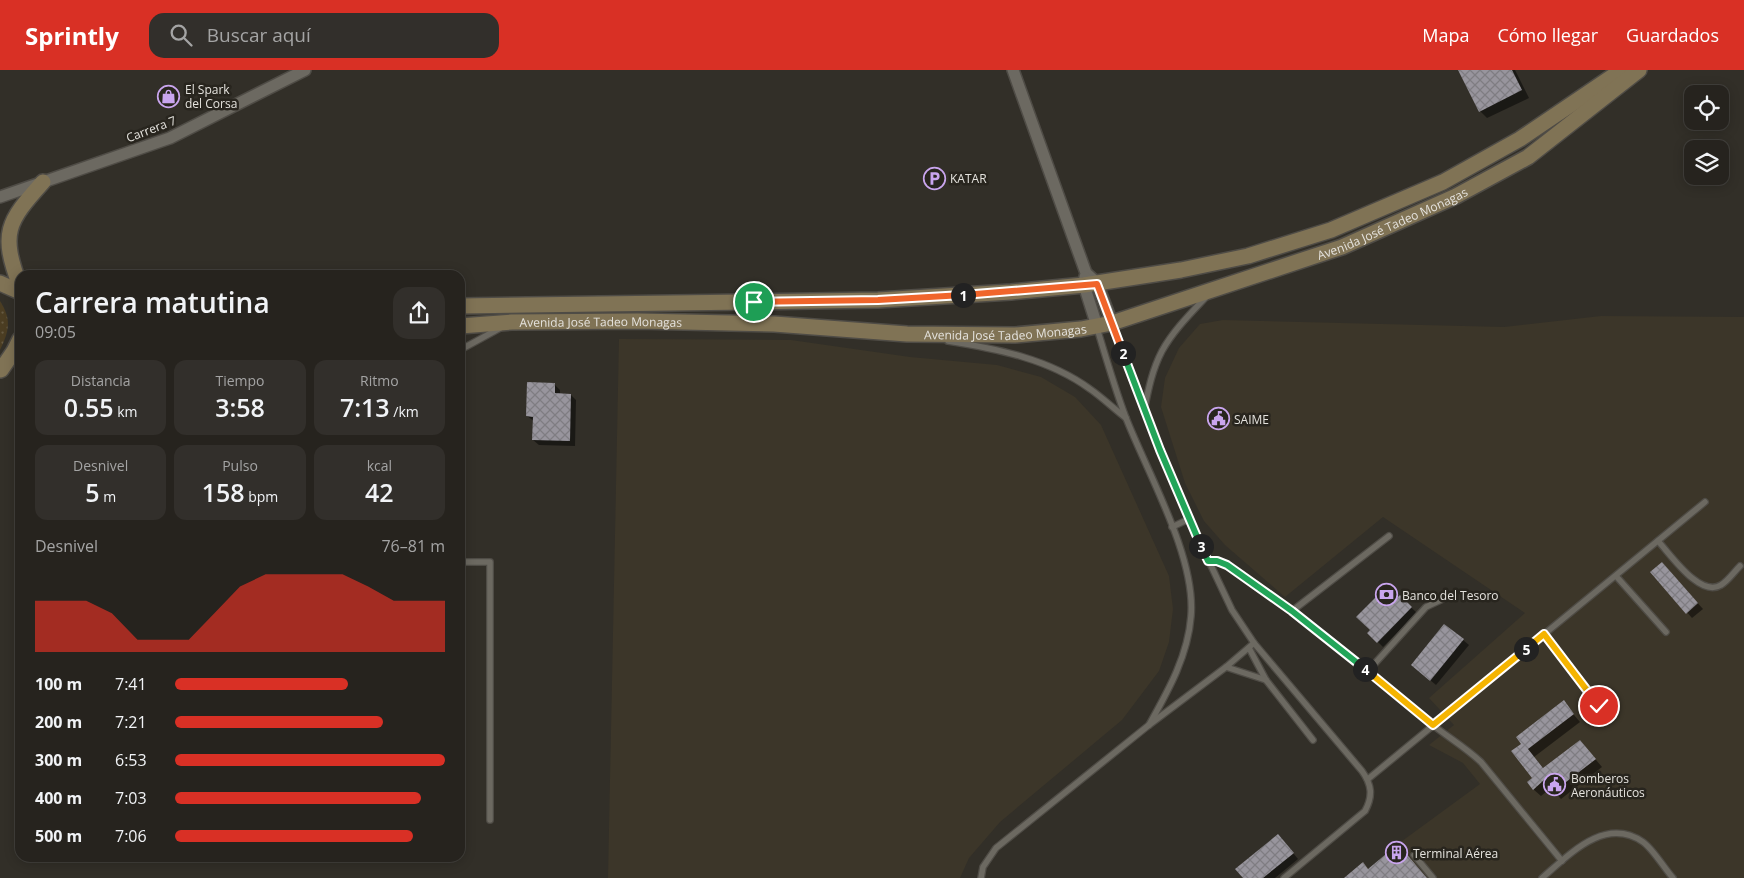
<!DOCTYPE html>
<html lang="es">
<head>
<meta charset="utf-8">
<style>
  body { margin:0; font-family:"Open Sans",sans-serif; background:#322f2b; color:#f1f3f6; height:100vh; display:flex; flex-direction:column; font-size:19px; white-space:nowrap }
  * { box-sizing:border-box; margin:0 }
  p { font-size:16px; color:#a4a4a4 }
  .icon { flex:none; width:28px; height:28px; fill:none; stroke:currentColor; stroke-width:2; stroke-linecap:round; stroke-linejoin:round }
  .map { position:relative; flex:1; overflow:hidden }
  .details { position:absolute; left:15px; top:200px; width:450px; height:592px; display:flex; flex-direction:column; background:#26231e; border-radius:15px; box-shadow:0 2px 12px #0003,0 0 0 1px #42403c }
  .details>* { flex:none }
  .fabs { position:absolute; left:1684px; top:15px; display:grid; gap:10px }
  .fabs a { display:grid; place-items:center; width:45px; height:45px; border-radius:10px; background:#26231e; box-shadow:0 2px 12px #0003,0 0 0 1px #42403c; font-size:25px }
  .pin { position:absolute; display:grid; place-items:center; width:42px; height:42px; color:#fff; margin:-21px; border:2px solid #fff; border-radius:50%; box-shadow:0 1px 5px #0007 }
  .km { position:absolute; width:25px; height:25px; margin:-12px; border-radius:50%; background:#222; color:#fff; font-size:14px; line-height:25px; text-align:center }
  .round { display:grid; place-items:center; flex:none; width:52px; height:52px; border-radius:15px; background:#322f2b }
  .summary { display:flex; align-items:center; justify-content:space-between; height:85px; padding:0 20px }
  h1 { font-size:28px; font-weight:600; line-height:38px }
  .metrics { display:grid; grid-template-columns:repeat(3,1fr); gap:8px; height:85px; padding:5px 20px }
  .metrics div { display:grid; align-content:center; border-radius:12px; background:#322f2b; text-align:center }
  .metrics b { font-size:25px; font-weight:600 }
  .metrics small { font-size:14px; font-weight:400 }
  .metrics p { font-size:14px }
  .chart { height:140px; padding:10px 20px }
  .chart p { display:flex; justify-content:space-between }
  .chart svg { width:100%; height:90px; margin-top:5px; fill:#d93025; opacity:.7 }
  ul { padding:0 20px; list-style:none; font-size:16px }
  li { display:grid; grid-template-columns:80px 60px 1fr; align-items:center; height:38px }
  li i { height:12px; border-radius:6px; background:#d93025 }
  header { display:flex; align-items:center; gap:30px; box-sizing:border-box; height:70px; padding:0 25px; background:#d93025; color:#fff }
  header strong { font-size:24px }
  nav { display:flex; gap:28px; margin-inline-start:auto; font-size:18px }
  .search { width:350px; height:45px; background:#322f2b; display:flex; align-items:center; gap:12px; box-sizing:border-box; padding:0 18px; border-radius:15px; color:#a4a4a4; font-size:19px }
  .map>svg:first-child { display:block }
  .built { fill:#3c3629 }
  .grass { fill:url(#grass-dots) }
  .shadow { fill:#0007 }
  .building { fill:url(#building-cross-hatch) }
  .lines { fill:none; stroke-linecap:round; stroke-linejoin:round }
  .lane-casing { stroke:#4f4c46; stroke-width:8 }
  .street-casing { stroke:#4f4c46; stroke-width:14 }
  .secondary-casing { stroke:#4f4c46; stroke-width:18 }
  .lane { stroke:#6c6961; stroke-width:5.5 }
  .street { stroke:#6c6961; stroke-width:11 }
  .secondary { stroke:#807355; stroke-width:15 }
  .split-1-casing { stroke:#fff; stroke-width:10 }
  .split-2-casing { stroke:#fff; stroke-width:10 }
  .split-3-casing { stroke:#fff; stroke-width:10 }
  .split-4-casing { stroke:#fff; stroke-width:10 }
  .split-5-casing { stroke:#fff; stroke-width:10 }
  .split-6-casing { stroke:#fff; stroke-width:10 }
  .split-1 { stroke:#f0652b; stroke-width:6 }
  .split-2 { stroke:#f0652b; stroke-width:6 }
  .split-3 { stroke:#22a559; stroke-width:6 }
  .split-4 { stroke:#22a559; stroke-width:6 }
  .split-5 { stroke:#f5b400; stroke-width:6 }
  .split-6 { stroke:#f5b400; stroke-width:6 }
  .labels { text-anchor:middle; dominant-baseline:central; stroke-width:5; stroke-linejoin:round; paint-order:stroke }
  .poi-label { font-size:12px; fill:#e4e2dd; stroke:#28251e; text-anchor:start }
  .street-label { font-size:12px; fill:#e4e2dd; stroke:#28251e }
</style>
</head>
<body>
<header>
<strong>Sprintly</strong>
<div class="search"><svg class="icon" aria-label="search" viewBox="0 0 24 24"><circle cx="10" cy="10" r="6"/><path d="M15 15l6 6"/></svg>Buscar aquí</div>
<nav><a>Mapa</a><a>Cómo llegar</a><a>Guardados</a></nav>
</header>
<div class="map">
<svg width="1744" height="808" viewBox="0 0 1744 808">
  <defs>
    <pattern id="grass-dots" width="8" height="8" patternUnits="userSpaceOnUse" patternTransform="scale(1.25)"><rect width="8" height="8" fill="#4b3d22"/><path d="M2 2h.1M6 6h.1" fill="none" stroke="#655942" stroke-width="1.8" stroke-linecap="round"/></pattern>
    <pattern id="building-cross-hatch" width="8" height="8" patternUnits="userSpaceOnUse" patternTransform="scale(1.25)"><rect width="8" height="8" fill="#98959d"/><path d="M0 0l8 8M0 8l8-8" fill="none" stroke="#7f7d82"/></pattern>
  </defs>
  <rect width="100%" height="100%" fill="#322f28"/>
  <g class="built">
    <path d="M1601 246 1744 247V808H1344L1363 792 1369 799 1398 774 1480 714 1463 693 1429 675 1454 655 1429 628 1525 543 1383 447 1285 527 1225 475 1204 451 1185 413 1161 337 1165 308 1179 278 1200 254 1223 250 1504 257Z"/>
    <path d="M619 269 791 270 910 287 997 295 1041 307 1075 327 1101 355 1169 506 1173 539 1169 572 1159 601 1122 650 1000 752 969 788 960 808H608Z"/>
  </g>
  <path class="grass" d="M0 231C12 250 9 261 0 280Z"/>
  <g class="shadow">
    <path d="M1460 0H1515L1529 28 1487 48 1480 41Z"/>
    <path d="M554 314 560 320V325H571L576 330 575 376 539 375 533 370 534 351 527 346Z"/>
    <path d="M1667 499 1703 539 1692 548 1652 502Z"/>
    <path d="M1400 527 1417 543 1383 577 1369 563Z"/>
    <path d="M1463 570 1469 575 1436 615 1418 600Z"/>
    <path d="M1563 632 1580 652 1534 687 1544 699 1580 671 1602 697 1561 729 1551 718 1541 726 1533 719 1534 708 1523 674Z"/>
    <path d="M1283 771 1298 789 1275 808H1244Z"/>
  </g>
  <g class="building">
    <path d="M1458 0H1512L1522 20 1479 42Z"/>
    <path d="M527 312 555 313V323L571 324 570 371 532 370 533 347 526 346Z"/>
    <path d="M1662 492 1698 533 1686 544 1650 502Z"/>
    <path d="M1385 518 1396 529 1400 525 1412 537 1377 573 1367 563 1370 560 1356 547Z"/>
    <path d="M1444 554 1464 569 1430 611 1411 595Z"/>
    <path d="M1564 630 1574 644 1528 679 1543 698 1580 670 1596 689 1553 722 1544 710 1533 720 1527 712 1532 708 1511 681 1521 674 1516 667Z"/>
    <path d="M1278 764 1294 783 1263 808H1243L1235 799Z"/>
    <path d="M1398 774 1427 808H1344L1363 792 1368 799Z"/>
  </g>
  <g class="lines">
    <defs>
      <g id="lane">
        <path d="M1113 255 1160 380 1189 449 1232 540 1254 573 1362 701C1372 715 1373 726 1365 741L1284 808"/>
        <path d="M1097 258C1106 288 1115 319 1126 348 1148 404 1196 487 1191 546 1188 586 1168 621 1149 655"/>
        <path d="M948 271C998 279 1049 289 1090 319 1103 328 1114 339 1126 348"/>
        <path d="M460 280 502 257"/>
        <path d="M1144 341C1148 321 1152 300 1162 281 1173 261 1190 244 1206 227"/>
        <path d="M1172 457 1189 449"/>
        <path d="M1658 471C1671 485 1700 528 1721 515 1728 511 1734 502 1740 496"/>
        <path d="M1208 491H1217L1227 495C1297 544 1364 597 1429 652 1446 666 1465 677 1481 692L1562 791"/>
        <path d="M460 492H490V750"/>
        <path d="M1616 506 1666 562"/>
        <path d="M1292 541 1389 466"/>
        <path d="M1544 564 1599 636"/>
        <path d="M1249 578 1266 610 1313 670"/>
        <path d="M1226 597 1266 610"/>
        <path d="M1368 601 1426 537 1445 528"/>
        <path d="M1368 709 1705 432"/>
        <path d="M1414 785 1433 808"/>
        <path d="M981 808 983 797 996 778 1149 655 1226 597 1254 573"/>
        <path d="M1542 808C1570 784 1605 746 1643 772 1653 779 1664 798 1673 808"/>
      </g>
      <g id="street">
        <path d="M1013 0 1086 203 1097 213 1112 253"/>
        <path d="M0 127 170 68 305 0"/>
        <path d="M1085 207 1084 215 1097 256"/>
      </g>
      <g id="secondary">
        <path d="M0 213 20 222"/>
        <path d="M20 216C0 163 7 152 43 112"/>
        <path d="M460 236 878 230 1011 222 1084 215 1181 200 1248 186 1331 160 1443 112 1520 69 1622 0"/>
        <path id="s1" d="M460 256 512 252 638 251 774 254 907 264 1015 265 1081 259 1112 253 1342 177 1456 126 1528 87 1639 0"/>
        <path d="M1 300 14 281 20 269"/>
      </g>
    </defs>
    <use href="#lane" class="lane-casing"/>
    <use href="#street" class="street-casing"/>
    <use href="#secondary" class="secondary-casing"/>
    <use href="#lane" class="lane"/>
    <use href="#street" class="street"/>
    <use href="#secondary" class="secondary"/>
  </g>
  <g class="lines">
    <defs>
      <path id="split-1" d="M754 232 878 230 963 225"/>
      <path id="split-2" d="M963 225 1097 214 1123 283"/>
      <path id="split-3" d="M1123 283 1160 380 1201 476"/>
      <path id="split-4" d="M1201 476 1208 491H1217L1227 495 1292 541 1365 599"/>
      <path id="split-5" d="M1365 599 1433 655 1526 579"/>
      <path id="split-6" d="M1526 579 1544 564 1599 636"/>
    </defs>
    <use href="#split-1" class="split-1-casing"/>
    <use href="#split-2" class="split-2-casing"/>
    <use href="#split-3" class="split-3-casing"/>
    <use href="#split-4" class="split-4-casing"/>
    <use href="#split-5" class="split-5-casing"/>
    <use href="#split-6" class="split-6-casing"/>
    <use href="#split-1" class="split-1"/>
    <use href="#split-2" class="split-2"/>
    <use href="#split-3" class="split-3"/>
    <use href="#split-4" class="split-4"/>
    <use href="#split-5" class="split-5"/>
    <use href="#split-6" class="split-6"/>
  </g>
  <defs>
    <symbol id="shop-ring" viewBox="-11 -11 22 22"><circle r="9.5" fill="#28251e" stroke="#c9a5ee" stroke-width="1.5"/><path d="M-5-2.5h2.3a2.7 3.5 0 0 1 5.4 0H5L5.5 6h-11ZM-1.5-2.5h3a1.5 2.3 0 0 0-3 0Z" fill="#c9a5ee"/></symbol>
    <symbol id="parking-ring" viewBox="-11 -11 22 22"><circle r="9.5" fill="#28251e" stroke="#c9a5ee" stroke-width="1.5"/><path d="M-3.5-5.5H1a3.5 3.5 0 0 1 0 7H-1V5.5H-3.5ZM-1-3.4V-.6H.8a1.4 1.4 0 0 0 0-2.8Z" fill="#c9a5ee"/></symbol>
    <symbol id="civic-ring" viewBox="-11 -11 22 22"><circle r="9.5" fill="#28251e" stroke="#c9a5ee" stroke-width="1.5"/><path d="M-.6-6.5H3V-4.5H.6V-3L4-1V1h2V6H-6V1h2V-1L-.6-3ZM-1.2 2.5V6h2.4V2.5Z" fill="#c9a5ee"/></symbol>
    <symbol id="bank-ring" viewBox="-11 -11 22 22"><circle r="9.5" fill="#28251e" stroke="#c9a5ee" stroke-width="1.5"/><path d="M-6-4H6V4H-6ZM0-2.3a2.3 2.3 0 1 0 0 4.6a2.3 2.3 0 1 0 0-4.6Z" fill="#c9a5ee"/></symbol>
    <symbol id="building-ring" viewBox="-11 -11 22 22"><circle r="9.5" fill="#28251e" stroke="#c9a5ee" stroke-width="1.5"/><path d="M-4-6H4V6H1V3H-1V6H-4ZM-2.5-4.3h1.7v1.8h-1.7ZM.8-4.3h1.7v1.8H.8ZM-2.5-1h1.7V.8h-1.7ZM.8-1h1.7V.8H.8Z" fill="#c9a5ee"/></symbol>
  </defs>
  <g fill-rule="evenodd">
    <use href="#shop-ring" x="156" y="14" width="25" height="25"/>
    <use href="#parking-ring" x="922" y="96" width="25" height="25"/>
    <use href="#civic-ring" x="1206" y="336" width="25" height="25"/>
    <use href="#bank-ring" x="1374" y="512" width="25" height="25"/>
    <use href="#civic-ring" x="1542" y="702" width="25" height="25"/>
    <use href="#building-ring" x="1384" y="770" width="25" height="25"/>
  </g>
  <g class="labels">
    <g class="poi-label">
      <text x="185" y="19">El Spark<tspan x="185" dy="14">del Corsa</tspan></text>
      <text x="950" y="108">KATAR</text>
      <text x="1234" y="349">SAIME</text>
      <text x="1402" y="525">Banco del Tesoro</text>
      <text x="1571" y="708">Bomberos<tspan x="1571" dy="14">Aeronáuticos</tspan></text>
      <text x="1413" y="783">Terminal Aérea</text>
    </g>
    <g class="street-label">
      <text transform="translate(151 59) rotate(-21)">Carrera 7</text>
      <text stroke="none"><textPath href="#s1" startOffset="951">Avenida José Tadeo Monagas</textPath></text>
      <text stroke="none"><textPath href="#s1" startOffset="141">Avenida José Tadeo Monagas</textPath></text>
      <text stroke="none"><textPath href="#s1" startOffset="546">Avenida José Tadeo Monagas</textPath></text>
    </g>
  </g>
</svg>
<div class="fabs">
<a><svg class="icon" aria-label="locate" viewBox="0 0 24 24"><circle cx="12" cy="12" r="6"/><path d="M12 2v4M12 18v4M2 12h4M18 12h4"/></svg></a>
<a><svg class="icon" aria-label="layers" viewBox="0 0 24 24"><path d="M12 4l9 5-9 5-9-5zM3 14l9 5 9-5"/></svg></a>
</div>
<div class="pin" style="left:754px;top:232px;background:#1e9e55"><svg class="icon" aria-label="arrive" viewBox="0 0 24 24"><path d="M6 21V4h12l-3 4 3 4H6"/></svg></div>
<div class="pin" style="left:1599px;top:636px;background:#d93025"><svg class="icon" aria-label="check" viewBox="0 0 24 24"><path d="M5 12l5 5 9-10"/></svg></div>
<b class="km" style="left:963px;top:225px">1</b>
<b class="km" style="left:1123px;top:283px">2</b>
<b class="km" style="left:1201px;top:476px">3</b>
<b class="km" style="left:1365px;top:599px">4</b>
<b class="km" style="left:1526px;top:579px">5</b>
<section class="details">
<div class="summary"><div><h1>Carrera matutina</h1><p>09:05</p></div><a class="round"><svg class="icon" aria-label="share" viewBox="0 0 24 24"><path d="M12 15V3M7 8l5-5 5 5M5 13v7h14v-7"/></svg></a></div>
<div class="metrics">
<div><p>Distancia</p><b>0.55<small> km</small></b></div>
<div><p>Tiempo</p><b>3:58</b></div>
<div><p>Ritmo</p><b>7:13<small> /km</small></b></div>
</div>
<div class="metrics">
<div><p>Desnivel</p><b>5<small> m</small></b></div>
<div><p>Pulso</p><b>158<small> bpm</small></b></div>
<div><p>kcal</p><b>42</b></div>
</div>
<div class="chart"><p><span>Desnivel</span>76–81 m</p>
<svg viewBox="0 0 160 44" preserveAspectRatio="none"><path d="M0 44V19L10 19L20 19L30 25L40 38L50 38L60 38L70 25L80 12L90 6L100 6L110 6L120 6L130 12L140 19L150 19L160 19V44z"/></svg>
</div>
<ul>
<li><b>100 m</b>7:41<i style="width:64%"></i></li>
<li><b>200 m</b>7:21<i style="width:77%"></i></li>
<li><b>300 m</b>6:53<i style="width:100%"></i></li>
<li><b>400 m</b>7:03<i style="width:91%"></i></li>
<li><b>500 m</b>7:06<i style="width:88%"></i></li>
</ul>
</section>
</div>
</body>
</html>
